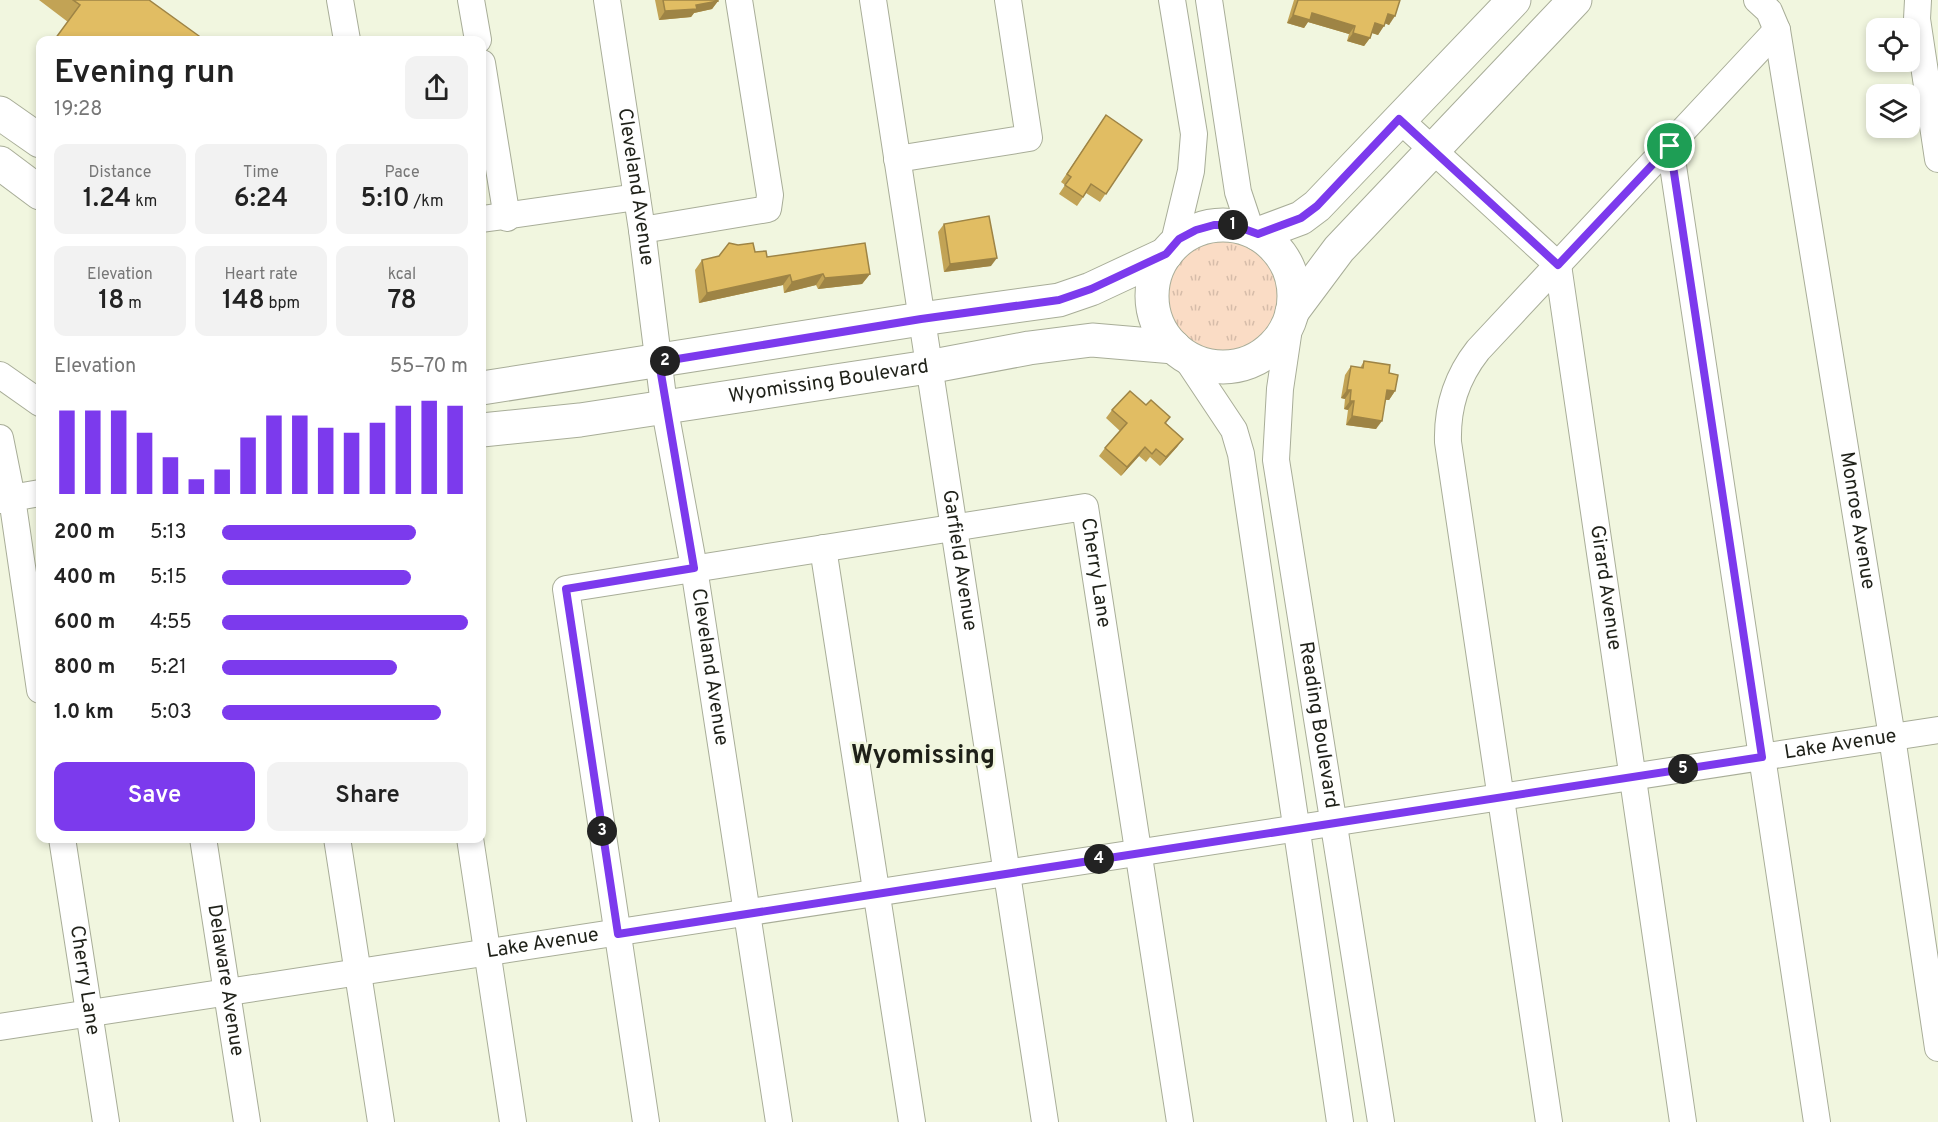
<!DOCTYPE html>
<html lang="en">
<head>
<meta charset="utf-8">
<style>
  body { margin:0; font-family:Overpass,sans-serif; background:#f2f2f2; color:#222; height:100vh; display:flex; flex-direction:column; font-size:22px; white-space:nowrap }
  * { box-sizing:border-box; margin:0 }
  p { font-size:20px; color:#767676 }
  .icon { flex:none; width:33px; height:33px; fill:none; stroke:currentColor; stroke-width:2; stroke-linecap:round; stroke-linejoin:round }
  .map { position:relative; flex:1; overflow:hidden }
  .sheet { position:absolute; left:36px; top:36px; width:450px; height:807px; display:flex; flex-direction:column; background:#fff; border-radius:12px; box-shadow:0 3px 9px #0003 }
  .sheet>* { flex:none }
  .tools { position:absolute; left:1866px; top:18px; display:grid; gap:12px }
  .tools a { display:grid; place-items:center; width:54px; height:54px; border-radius:12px; background:#fff; box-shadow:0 3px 9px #0003; font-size:30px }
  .pin { position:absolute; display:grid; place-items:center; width:51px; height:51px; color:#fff; margin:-26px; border:3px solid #fff; border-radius:50%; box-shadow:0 2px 6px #0007 }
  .km { position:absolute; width:30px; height:30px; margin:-15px; border-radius:50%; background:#222; color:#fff; font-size:16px; line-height:30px; text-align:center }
  .round { display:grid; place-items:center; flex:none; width:63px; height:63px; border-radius:12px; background:#f2f2f2 }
  .headline { display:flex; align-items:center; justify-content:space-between; height:102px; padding:0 18px }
  h1 { font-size:33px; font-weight:600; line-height:45px }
  .figures { display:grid; grid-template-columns:repeat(3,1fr); gap:9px; height:102px; padding:6px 18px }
  .figures div { display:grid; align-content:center; border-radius:12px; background:#f2f2f2; text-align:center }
  .figures b { font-size:26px; font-weight:600 }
  .figures small { font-size:16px; font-weight:400 }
  .figures p { font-size:16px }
  .chart { height:168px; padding:12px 18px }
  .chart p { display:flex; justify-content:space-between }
  .chart svg { width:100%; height:108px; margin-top:6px; stroke:#7c3aed; stroke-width:6 }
  .action { display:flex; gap:12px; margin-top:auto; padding:12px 18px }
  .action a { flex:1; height:69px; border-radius:12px; background:#7c3aed; color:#fff; font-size:24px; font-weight:600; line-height:69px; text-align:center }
  .action a+a { background:#f2f2f2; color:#222 }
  ul { padding:0 18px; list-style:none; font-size:20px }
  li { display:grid; grid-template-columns:96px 72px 1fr; align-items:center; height:45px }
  li i { height:15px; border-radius:8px; background:#7c3aed }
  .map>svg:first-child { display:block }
  .grass { fill:url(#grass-tufts) }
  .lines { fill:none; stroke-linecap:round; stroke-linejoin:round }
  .minor-casing { stroke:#a8ad98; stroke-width:28 }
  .major-casing { stroke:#a8ad98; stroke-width:35 }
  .minor { stroke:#fff; stroke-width:26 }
  .major { stroke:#fff; stroke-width:33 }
  .wall { fill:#c2a355 }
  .shaded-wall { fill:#9e8445 }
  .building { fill:#e1bd63; stroke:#9e8445; stroke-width:1.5 }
  .route-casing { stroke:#fff; stroke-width:12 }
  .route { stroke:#7c3aed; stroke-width:8 }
  .labels { text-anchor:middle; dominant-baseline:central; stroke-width:5; stroke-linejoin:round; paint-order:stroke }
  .street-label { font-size:20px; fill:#1f2119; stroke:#f1f6df }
  .district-label { font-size:26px; font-weight:bold; fill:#1f2119; stroke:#f1f6df }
</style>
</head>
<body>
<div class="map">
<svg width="1938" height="1122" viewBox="0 0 1938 1122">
  <defs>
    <pattern id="grass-tufts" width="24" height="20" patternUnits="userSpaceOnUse" patternTransform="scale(1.5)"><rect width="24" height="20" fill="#fadcc5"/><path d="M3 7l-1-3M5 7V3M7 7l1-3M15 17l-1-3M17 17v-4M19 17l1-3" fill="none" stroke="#d6bca9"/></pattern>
  </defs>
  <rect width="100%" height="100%" fill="#f1f6df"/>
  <circle class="grass" cx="1222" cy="297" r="56"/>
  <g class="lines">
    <defs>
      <g id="minor">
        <path d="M340 0 347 40"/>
        <path d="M471 0 478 40"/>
        <path id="s1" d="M607 0 642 230 664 405 694 568 779 1122"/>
        <path id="s2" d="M873 0 1045 1122"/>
        <path d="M1172 0 1194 134 1191 171 1173 246"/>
        <path d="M1209 0 1238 192 1251 231"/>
        <path id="s3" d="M1757 0 1769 11 1777 30 1892 737 1938 1048"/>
        <path d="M1918 0 1917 19 1938 159"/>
        <path d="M482 63 507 218"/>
        <path id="s4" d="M1399 119 1558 265 1683 1122"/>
        <path d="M1670 146 1817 1122"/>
        <path d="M897 159 1029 138 1008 0"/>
        <path d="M482 219 637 197"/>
        <path d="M642 230 768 209 770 195 739 0"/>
        <path id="s5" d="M1287 325 1288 335 1280 389 1276 460 1381 1122"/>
        <path d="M1184 355 1234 430 1241 454 1340 1122"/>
        <path d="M0 375 40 403"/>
        <path d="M0 438 12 498 40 690"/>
        <path d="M0 500 40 493"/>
        <path d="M823 548 912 1122"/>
        <path id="s6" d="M62 838 106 1122"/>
        <path id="s7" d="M203 838 247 1122"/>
        <path d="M337 838 381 1122"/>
        <path d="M470 838 513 1122"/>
        <path id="s8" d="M0 1027 1938 730"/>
        <path id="s9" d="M646 1122 566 589 1085 507 1180 1122"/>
        <path d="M1549 1122 1448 442C1447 407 1456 378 1478 350L1777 30"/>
      </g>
      <g id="major">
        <path d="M0 113 40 141"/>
        <path d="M0 163 40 193"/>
        <circle cx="1223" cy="296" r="71"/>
        <path d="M1258 234 1301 218 1317 206 1514 0"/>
        <path d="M1292 312 1339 249 1575 0"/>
        <path d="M482 388 921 319 1059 300 1091 289 1166 254"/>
        <path id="s10" d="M482 430 580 420 928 367 1029 348 1092 340 1174 347"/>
      </g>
    </defs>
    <use href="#minor" class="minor-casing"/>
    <use href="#major" class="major-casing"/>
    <use href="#minor" class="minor"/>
    <use href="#major" class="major"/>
  </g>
  <g class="wall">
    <path d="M39 0H149L196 40H54L68 22Z"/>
    <path d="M655 0H718V1L712 9 694 13 691 17 659 20Z"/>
    <path d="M1294 0H1400L1389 25 1385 23 1378 35 1372 33 1370 38 1364 46 1347 41 1349 34 1308 22 1304 28 1287 23Z"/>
    <path d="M1106 115 1142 140 1100 202 1086 193 1077 206 1059 194 1065 185 1061 182Z"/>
    <path d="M944 224 991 266 944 272 938 232Z"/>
    <path d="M755 252 767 257 870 274 862 284 818 289 816 285 784 293 783 285 699 303 695 270 702 260Z"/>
    <path d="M1364 361 1389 373 1395 391 1389 400H1386L1376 429 1346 425 1348 410 1344 409 1345 399 1341 398 1345 375 1351 366 1360 368Z"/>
    <path d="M1146 405 1170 417 1166 423 1183 439 1177 447 1160 466 1150 457 1146 462 1139 456 1121 476 1099 456 1105 448 1120 431 1106 418 1112 410Z"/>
  </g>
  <g class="shaded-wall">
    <path d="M718 1 712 9 694 13 691 17 659 20 665 11Z"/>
    <path d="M1312 13 1355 26 1349 34 1308 22 1304 28 1287 23 1293 15Z"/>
    <path d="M1388 14 1395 16 1389 25 1382 22Z"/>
    <path d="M1375 23 1384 26 1378 35 1369 32Z"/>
    <path d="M1353 33 1370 38 1364 46 1347 41Z"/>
    <path d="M997 258 991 266 944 272 950 264Z"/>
    <path d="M823 274 816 285 784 293 792 282Z"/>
    <path d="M870 274 862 284 818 289 825 278Z"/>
    <path d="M790 275 783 285 699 303 707 293Z"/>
    <path d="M1347 390H1351L1345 399 1341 398Z"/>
    <path d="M1387 390 1395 391 1389 400 1381 399Z"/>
    <path d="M1350 401H1354L1348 410 1344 409Z"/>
    <path d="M1352 416 1382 421 1376 429 1346 425Z"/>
    <path d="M1183 439 1177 447 1160 466 1166 457Z"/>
    <path d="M1145 447 1139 456 1121 476 1127 467Z"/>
  </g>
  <g class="building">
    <path d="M73 0H149L199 36 195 40H57L55 39 80 5Z"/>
    <path d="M663 0H718V1L696 5 697 9 665 11Z"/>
    <path d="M1298 0H1400L1395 16 1388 14 1384 26 1375 23 1370 38 1353 33 1355 26 1312 13 1310 20 1293 15Z"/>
    <path d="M1106 115 1142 140 1106 194 1091 184 1083 197 1065 185 1071 177 1067 174Z"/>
    <path d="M989 216 997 258 950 264 944 224Z"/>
    <path d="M729 243 738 245 753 243 755 252 766 251 767 257 865 243 870 274 825 278 823 274 792 282 790 275 707 293 702 260 719 256Z"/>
    <path d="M1364 361 1390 365 1389 373 1398 375 1395 391 1387 390 1382 421 1352 416 1354 401H1350L1351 390H1347L1351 366 1363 368Z"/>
    <path d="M1130 391 1146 405 1151 400 1170 417 1165 423 1183 439 1166 457 1156 449 1152 454 1145 447 1127 467 1105 448 1127 423 1112 410Z"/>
  </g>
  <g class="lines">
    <defs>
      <path id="route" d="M1399 119 1558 265 1670 146 1762 757 618 934 566 589 694 568 659 362 921 319 1059 300 1091 289 1166 254 1179 239 1196 230 1214 225H1233L1258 234 1301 218 1317 206Z"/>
    </defs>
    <use href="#route" class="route-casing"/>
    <use href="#route" class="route"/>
  </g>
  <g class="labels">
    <g class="street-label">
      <text stroke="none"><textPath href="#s1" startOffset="189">Cleveland Avenue</textPath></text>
      <text stroke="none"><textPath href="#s10" startOffset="350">Wyomissing Boulevard</textPath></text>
      <text stroke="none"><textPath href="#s3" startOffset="534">Monroe Avenue</textPath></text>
      <text stroke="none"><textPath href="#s2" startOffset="567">Garfield Avenue</textPath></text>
      <text stroke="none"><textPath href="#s9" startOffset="1131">Cherry Lane</textPath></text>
      <text stroke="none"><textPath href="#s4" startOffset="542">Girard Avenue</textPath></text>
      <text stroke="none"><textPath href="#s1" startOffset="675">Cleveland Avenue</textPath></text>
      <text stroke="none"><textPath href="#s5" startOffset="404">Reading Boulevard</textPath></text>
      <text stroke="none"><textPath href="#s8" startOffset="1862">Lake Avenue</textPath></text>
      <text stroke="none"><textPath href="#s8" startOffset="549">Lake Avenue</textPath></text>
      <text stroke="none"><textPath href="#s6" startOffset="144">Cherry Lane</textPath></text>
      <text stroke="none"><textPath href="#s7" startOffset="144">Delaware Avenue</textPath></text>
    </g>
    <g class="district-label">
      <text x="923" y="756">Wyomissing</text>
    </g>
  </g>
</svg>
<div class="tools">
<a><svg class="icon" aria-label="locate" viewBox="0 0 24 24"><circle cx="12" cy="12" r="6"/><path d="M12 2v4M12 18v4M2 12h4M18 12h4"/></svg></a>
<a><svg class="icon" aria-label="layers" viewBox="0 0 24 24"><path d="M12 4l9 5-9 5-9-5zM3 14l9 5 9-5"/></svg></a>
</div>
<div class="pin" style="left:1670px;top:146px;background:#1e9e55"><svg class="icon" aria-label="arrive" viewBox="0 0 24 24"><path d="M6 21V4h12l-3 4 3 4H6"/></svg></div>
<b class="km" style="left:1233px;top:225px">1</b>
<b class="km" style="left:665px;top:361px">2</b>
<b class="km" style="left:602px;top:831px">3</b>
<b class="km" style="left:1099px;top:859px">4</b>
<b class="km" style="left:1683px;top:769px">5</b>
<section class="sheet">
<div class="headline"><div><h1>Evening run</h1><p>19:28</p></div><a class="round"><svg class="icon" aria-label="share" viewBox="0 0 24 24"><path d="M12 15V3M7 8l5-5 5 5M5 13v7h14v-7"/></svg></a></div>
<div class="figures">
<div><p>Distance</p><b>1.24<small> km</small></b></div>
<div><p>Time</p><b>6:24</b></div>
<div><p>Pace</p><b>5:10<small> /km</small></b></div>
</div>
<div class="figures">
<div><p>Elevation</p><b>18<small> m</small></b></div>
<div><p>Heart rate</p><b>148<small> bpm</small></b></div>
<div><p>kcal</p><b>78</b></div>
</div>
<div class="chart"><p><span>Elevation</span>55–70 m</p>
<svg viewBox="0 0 160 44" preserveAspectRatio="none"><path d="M5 44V10M15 44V10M25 44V10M35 44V19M45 44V29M55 44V38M65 44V34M75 44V21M85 44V12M95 44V12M105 44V17M115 44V19M125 44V15M135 44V8M145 44V6M155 44V8"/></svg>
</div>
<ul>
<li><b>200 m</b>5:13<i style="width:79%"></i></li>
<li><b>400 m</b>5:15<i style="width:77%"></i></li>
<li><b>600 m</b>4:55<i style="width:100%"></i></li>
<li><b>800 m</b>5:21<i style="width:71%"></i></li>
<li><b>1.0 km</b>5:03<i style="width:89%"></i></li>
</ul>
<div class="action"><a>Save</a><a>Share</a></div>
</section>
</div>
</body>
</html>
